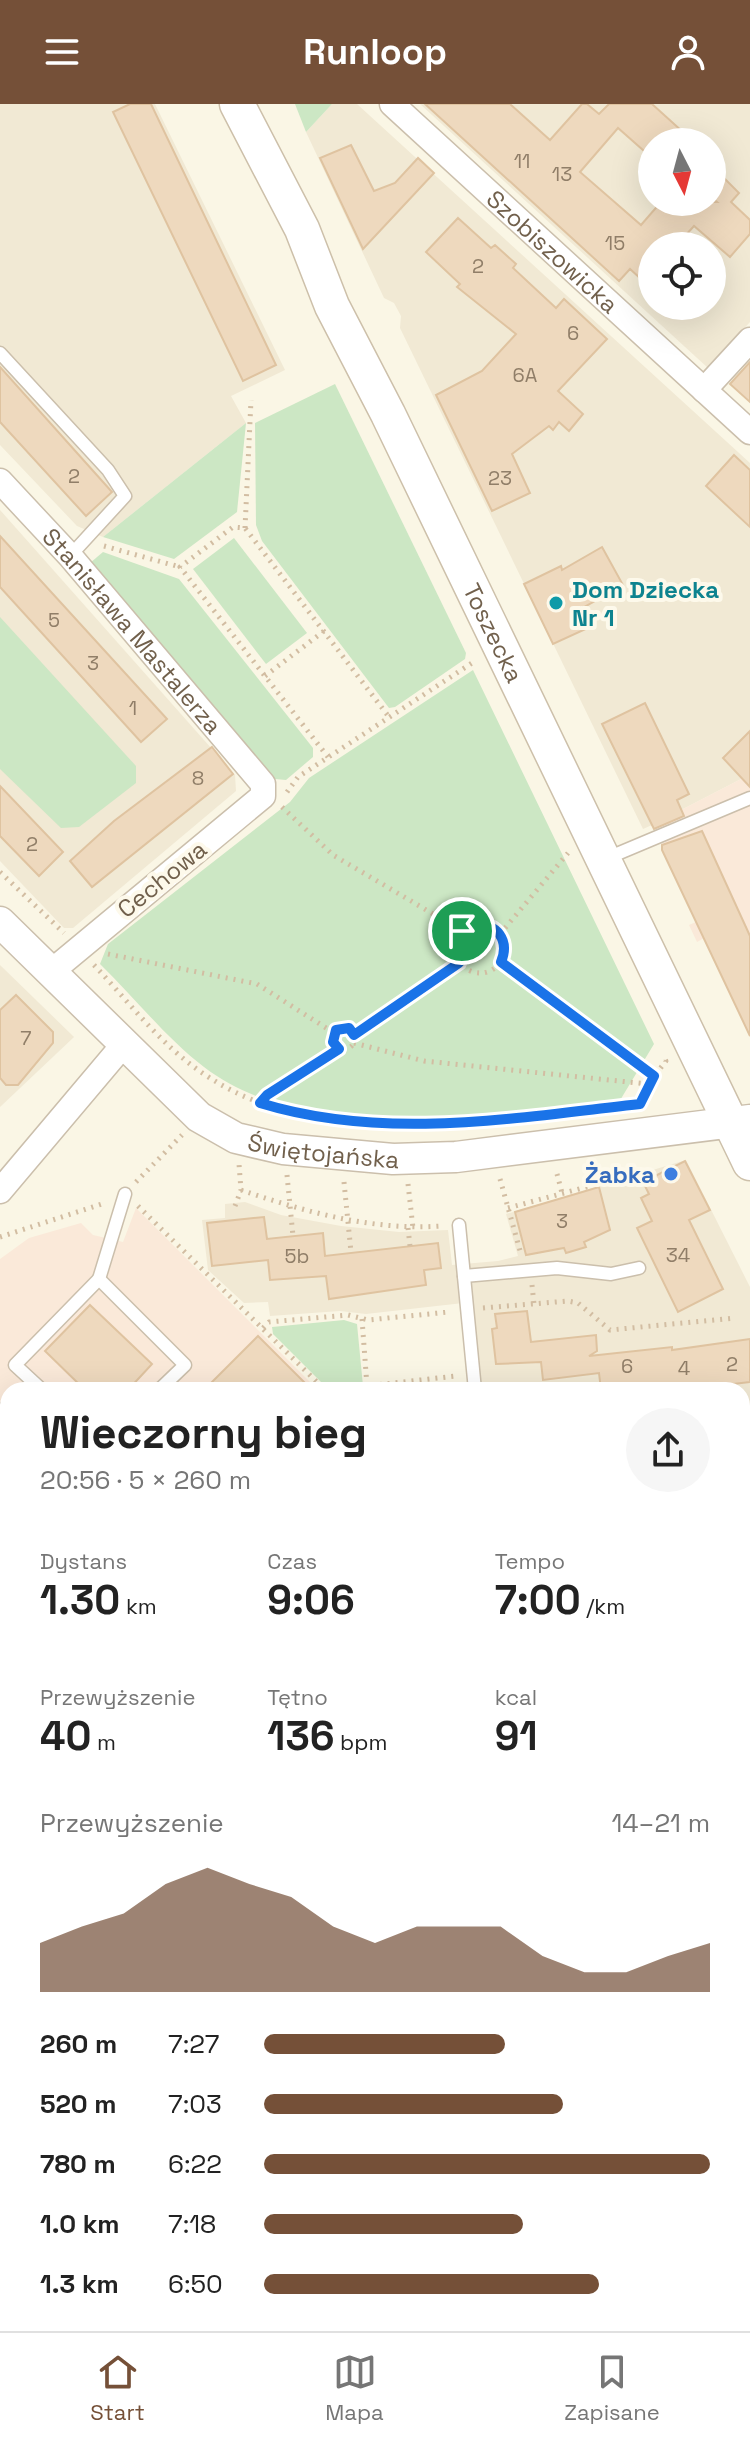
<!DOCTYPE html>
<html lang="pl">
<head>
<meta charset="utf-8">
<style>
  body { margin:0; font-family:"Space Grotesk",sans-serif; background:#f6f6f6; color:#222; height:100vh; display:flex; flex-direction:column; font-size:30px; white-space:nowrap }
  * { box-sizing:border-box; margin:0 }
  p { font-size:26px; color:#767676 }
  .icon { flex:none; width:44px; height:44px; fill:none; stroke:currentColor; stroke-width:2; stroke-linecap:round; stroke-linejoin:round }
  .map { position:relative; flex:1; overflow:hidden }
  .drawer { position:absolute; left:0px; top:1278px; width:750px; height:950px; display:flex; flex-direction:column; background:#fff; border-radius:24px 24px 0 0; box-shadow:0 8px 32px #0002 }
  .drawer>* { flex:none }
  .needle { width:52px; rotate:174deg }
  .tools { position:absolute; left:638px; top:24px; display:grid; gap:16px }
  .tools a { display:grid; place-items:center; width:88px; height:88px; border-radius:50%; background:#fff; box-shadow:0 8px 32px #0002; font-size:40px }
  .pin { position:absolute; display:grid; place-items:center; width:68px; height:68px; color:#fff; margin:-34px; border:4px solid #fff; border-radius:50%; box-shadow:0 2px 8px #0007 }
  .round { display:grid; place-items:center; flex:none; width:84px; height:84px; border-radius:42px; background:#f6f6f6 }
  .head { display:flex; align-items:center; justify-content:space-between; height:136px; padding:0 40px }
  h1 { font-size:44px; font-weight:600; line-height:60px }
  .metrics { display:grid; grid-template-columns:repeat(3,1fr); gap:12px; height:136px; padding:8px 40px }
  .metrics div { display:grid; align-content:center }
  .metrics b { font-size:40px; font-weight:600 }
  .metrics small { font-size:22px; font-weight:400 }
  .metrics p { font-size:22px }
  .chart { height:224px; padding:16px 40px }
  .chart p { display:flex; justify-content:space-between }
  .chart svg { width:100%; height:144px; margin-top:8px; fill:#755038; opacity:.7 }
  ul { padding:0 40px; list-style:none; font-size:26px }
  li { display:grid; grid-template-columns:128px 96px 1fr; align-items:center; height:60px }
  li i { height:20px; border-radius:10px; background:#755038 }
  header { display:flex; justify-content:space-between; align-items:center; height:104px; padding:0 40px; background:#755038; color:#fff; font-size:36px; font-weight:600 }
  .tabs { display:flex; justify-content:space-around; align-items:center; height:112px; border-top:2px solid #e0e0e0; background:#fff; font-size:22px; color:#767676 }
  .tabs a { display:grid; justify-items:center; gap:4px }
  .tabs .selected { color:#755038 }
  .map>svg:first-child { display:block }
  .residential { fill:#f1e9d4; fill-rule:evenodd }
  .commercial { fill:#fae9d9 }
  .green { fill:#cce7c4 }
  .building { fill:#eed9be; stroke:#dfc3a0; stroke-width:2 }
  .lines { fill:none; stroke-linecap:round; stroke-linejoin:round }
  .service-casing { stroke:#cbbfac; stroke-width:15 }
  .minor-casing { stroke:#cbbfac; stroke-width:27 }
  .tertiary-casing { stroke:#cbbfac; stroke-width:33 }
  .secondary-casing { stroke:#cdc0aa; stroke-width:37 }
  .path { stroke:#d2bda2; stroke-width:5; stroke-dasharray:2 6; stroke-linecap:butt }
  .service { stroke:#fff; stroke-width:12 }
  .minor { stroke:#fff; stroke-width:24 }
  .tertiary { stroke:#fff; stroke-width:30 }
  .secondary { stroke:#fff; stroke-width:34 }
  .route-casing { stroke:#fff; stroke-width:16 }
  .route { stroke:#1a73e8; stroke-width:10 }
  .culture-dot { fill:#0f9aa8; stroke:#fdf9eb; stroke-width:3 }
  .shop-dot { fill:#3f7fe0; stroke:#fdf9eb; stroke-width:3 }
  .labels { text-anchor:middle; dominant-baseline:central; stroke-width:8; stroke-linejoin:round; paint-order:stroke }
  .number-label { font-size:20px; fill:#907e68 }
  .street-label { font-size:24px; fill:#71604c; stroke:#fdf9eb }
  .culture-label { font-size:24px; font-weight:bold; fill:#0d838f; stroke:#fdf9eb; text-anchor:start }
  .shop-label { font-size:24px; font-weight:bold; fill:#366cbe; stroke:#fdf9eb; text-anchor:end }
</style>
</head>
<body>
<header><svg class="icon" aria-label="menu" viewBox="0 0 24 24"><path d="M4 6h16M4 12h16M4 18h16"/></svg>Runloop<svg class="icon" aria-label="person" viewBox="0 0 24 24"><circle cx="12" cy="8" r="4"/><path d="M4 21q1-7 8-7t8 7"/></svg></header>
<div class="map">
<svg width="750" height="2227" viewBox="0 0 750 2227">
  <rect width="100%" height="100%" fill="#faf6e5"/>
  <g class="residential">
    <path d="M0 0H155L285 266 231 292 246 319 103 433 77 422 0 341Z"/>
    <path d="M332 0H357L750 359V666L743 674 652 721 643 725 400 224 401 212 394 199 384 194 306 28Z"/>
    <path d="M420 0H750V218L708 264ZM652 38H712V98H652ZM652 142H712V202H652Z"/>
    <path d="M0 406 235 671 236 687 73 824H64L0 757Z"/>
    <path d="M0 861 74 933 0 1003Z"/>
    <path d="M686 1056 750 1183V1306L742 1307V1286H481L472 1198 366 1210 340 1207 270 1212 268 1198 244 1199 208 1166 202 1116 225 1114V1100L245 1098 281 1111 341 1122 399 1128 448 1126 452 1161 498 1157 518 1152 506 1110Z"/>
    <path d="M750 1353V1541L742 1532V1354Z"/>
    <path d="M742 1675 750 1685V1722L742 1714Z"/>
    <path d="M750 1834V1972L742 1974V1841Z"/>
    <path d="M0 2024 8 2033V2220H136L126 2227H0Z"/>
    <path d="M742 2028 750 2029V2227H730L727 2220H742Z"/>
    <path d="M186 2220H614L617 2227H176Z"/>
  </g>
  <g class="commercial">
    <path d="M750 666V926L706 833 697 838 689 821 698 817 652 721 743 674Z"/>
    <path d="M136 1104 316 1284 8 1286V1371L0 1363V1155L29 1134 81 1119 93 1131 123 1138Z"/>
  </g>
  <g class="green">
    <path d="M295 0H332L306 28Z"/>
    <path d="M335 280 466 549 465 555 395 603 389 604 262 437 256 421 255 319Z"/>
    <path d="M246 319 237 408 174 455 103 433Z"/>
    <path d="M234 434 307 529 266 560 193 465Z"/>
    <path d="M103 448 179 475 313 644V653L286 676 275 675 90 459Z"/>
    <path d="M0 513 136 662V679L79 723 61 724 0 665Z"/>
    <path d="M473 566 654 940 619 998C495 1011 310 1044 204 963 166 934 134 893 100 860L108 840 290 698 309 674Z"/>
    <path d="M344 1216 357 1220 363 1282 329 1286 273 1230 272 1223Z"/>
    <path d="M742 1532 750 1541V1685L742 1675Z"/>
    <path d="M742 1714 750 1722V1787L742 1794Z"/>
  </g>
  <g class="building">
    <path d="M130 0H151L276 261 243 277 113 8Z"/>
    <path d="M425 0H510L550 36 582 0H587L599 10 609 0H652L694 38H652V54L618 24 580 68 641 121 661 98H717L712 94V62L739 89 731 98 750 116V130L730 153 694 122 676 142H652V185L630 165 619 177Z"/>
    <path d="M351 41 374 87 395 79 418 54 434 69 363 145 320 54Z"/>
    <path d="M458 114 491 144 495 141 516 160 513 164 556 204 564 195 607 235 558 287 583 310 569 327 559 318 553 326 549 322 512 350 530 389 492 407 436 291 482 267 516 230 457 183 460 180 426 148Z"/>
    <path d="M750 258V298L730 280Z"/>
    <path d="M0 263 112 388 86 412 0 318Z"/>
    <path d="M734 351 750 366V423L706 382Z"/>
    <path d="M0 432 167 615 141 638 0 483Z"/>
    <path d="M602 443 623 481 581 505 590 523 553 540 524 480 561 462 562 466Z"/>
    <path d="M645 599 689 690 677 696 684 712 654 725 602 620Z"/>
    <path d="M750 627V683L723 654Z"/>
    <path d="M212 643 233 670 92 783 70 757 114 717Z"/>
    <path d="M0 682 63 748 39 772 0 732Z"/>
    <path d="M702 727 750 832V932L662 746V741Z"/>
    <path d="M16 891 53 928V939L18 981H6L0 974V906Z"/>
    <path d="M685 1057 710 1106 689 1116 723 1185 678 1208 637 1124 652 1117 641 1094 649 1090 643 1078Z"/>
    <path d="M599 1083 610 1126 584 1138 586 1143 566 1149 564 1144 526 1151 515 1108Z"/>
    <path d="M264 1113 267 1135 323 1129 325 1152 438 1139 441 1164 424 1166 426 1181 329 1195 326 1172 270 1176 268 1156 212 1162 207 1119Z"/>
    <path d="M90 1201 152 1260 128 1286H85L45 1247Z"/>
    <path d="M527 1207 531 1238 596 1231 597 1247 589 1252 672 1243V1246L750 1235V1278L682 1286H601L599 1269 543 1276 541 1258 496 1260 492 1225 497 1224 495 1210Z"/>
    <path d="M258 1232 312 1286H204Z"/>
  </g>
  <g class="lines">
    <defs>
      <g id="service">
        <path d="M0 249 108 366 125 392 70 452"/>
        <path d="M605 755 750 694"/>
        <path d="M459 1121 475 1286"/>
        <path d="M464 1172 557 1164 611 1170 639 1164"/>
        <path d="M99 1175 125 1090"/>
        <path d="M42 1286 15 1261 99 1175 185 1261 159 1286"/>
        <path d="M0 1309 8 1301"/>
        <path d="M0 1397 8 1405"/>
      </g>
      <g id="minor">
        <path id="s1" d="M392 0 750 328"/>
        <path d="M704 286 750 236"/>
        <path id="s2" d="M0 377 70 452 263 680V692L52 867"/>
        <path d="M0 1087 124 940"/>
        <path d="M742 1813 750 1806"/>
        <path d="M742 1998 750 1995"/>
        <path d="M158 2227 167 2220"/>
      </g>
      <g id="tertiary">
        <path id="s3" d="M0 818 199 1013 236 1034 283 1045 393 1055 456 1053 750 1016"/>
        <path d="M742 1334H750"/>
        <path d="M0 1698 8 1694"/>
      </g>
      <g id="secondary">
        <path id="s4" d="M237 0 302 125 332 202 388 310 750 1059"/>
      </g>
    </defs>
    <use href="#service" class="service-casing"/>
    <use href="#minor" class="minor-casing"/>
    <use href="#tertiary" class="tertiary-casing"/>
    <use href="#secondary" class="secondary-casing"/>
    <g class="path">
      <path d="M245 424 251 296"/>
      <path d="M104 442 180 463"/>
      <path d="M265 572 324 527"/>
      <path d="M328 653 180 463 233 423 245 424 389 613"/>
      <path d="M287 688 298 673 475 557"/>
      <path d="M282 703 333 751 462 827"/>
      <path d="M0 768 64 829"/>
      <circle cx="480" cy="844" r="25"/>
      <path d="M500 830 568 749"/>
      <path d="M108 850 257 880 334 929"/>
      <path d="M501 858 654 972"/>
      <path d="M94 861C128 897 160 940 201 968 314 1047 469 1019 596 1005"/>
      <circle cx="344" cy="934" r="11"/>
      <path d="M354 931 459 859"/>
      <path d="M354 939 424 957 648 980"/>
      <path d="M260 999 267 991 339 945"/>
      <path d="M634 1001 640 1000 648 980 666 957 664 953"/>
      <path d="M557 1070 562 1089"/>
      <path d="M287 1071 293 1132"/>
      <path d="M500 1075 521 1150"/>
      <path d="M136 1078 182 1031"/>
      <path d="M344 1078 351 1148"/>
      <path d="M408 1080 413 1124"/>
      <path d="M241 1086C306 1108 373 1127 442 1122"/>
      <path d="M138 1102 325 1286"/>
      <path d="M235 1102 241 1086 239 1060"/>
      <path d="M508 1104 590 1082V1066"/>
      <path d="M408 1124 410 1142"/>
      <path d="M0 1133 105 1099"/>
      <path d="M532 1181 534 1200"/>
      <path d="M483 1204 568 1197 578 1199 610 1226 735 1214"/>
      <path d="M362 1215 367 1282 456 1272"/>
      <path d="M263 1224 269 1218 348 1211 368 1216 449 1208"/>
      <path d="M492 1285 504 1286"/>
      <path d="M551 1286H574"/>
      <path d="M0 1532 8 1540"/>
      <path d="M0 1623 8 1630"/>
      <path d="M723 2220 725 2227"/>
    </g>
    <use href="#service" class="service"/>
    <use href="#minor" class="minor"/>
    <use href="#tertiary" class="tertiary"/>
    <use href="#secondary" class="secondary"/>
  </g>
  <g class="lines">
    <defs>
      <path id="route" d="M474 820C497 819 510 836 501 858L654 972 640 1000C514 1014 384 1037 260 999L267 991 339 945 333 938 336 926 349 924 354 931 459 859 455 850 458 831Z"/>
    </defs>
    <use href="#route" class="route-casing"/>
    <use href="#route" class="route"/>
  </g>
  <circle class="culture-dot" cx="556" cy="499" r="8"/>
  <circle class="shop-dot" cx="671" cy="1070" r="8"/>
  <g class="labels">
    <g class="number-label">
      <text x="522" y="57">11</text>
      <text x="562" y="70">13</text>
      <text x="615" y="139">15</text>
      <text x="478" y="162">2</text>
      <text x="573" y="229">6</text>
      <text x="525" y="271">6A</text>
      <text x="74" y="372">2</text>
      <text x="500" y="374">23</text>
      <text x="54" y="516">5</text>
      <text x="93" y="559">3</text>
      <text x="133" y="604">1</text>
      <text x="198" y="674">8</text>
      <text x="32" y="740">2</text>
      <text x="26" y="934">7</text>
      <text x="562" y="1117">3</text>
      <text x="678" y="1151">34</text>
      <text x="297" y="1152">5b</text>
      <text x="732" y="1260">2</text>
      <text x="627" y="1262">6</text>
      <text x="684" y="1264">4</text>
    </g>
    <g class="street-label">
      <text stroke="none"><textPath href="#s1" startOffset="218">Szobiszowicka</textPath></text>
      <text stroke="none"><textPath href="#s2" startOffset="200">Stanisława Mastalerza</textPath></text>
      <text stroke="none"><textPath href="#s4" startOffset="588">Toszecka</textPath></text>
      <text transform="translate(162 775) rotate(-39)">Cechowa</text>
      <text stroke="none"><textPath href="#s3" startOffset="410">Świętojańska</textPath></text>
    </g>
    <g class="culture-label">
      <text x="572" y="485">Dom Dziecka<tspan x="572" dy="28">Nr 1</tspan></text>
    </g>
    <g class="shop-label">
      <text x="655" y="1070">Żabka</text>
    </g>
  </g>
</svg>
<div class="tools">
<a><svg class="needle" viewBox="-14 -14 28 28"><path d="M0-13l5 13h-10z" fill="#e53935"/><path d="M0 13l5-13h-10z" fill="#767676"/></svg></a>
<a><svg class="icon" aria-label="locate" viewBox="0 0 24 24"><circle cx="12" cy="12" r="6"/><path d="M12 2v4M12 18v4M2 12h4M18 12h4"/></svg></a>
</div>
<div class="pin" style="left:462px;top:827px;background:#1e9e55"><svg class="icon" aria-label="arrive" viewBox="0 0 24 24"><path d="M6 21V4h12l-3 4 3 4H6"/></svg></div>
<section class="drawer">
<div class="head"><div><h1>Wieczorny bieg</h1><p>20:56 · 5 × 260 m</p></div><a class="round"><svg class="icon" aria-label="share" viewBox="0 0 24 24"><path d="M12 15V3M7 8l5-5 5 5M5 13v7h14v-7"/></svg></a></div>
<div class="metrics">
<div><p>Dystans</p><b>1.30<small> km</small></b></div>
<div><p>Czas</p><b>9:06</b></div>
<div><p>Tempo</p><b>7:00<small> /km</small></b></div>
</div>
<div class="metrics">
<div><p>Przewyższenie</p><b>40<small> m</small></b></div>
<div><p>Tętno</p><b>136<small> bpm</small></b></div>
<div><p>kcal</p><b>91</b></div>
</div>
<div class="chart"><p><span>Przewyższenie</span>14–21 m</p>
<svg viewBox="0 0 160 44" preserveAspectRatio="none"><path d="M0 44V29L10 24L20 20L30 11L40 6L50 11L60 15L70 24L80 29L90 24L100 24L110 24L120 33L130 38L140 38L150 33L160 29V44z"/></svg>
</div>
<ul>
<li><b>260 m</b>7:27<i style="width:54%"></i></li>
<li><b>520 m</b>7:03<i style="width:67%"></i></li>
<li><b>780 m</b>6:22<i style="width:100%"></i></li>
<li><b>1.0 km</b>7:18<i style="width:58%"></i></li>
<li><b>1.3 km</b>6:50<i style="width:75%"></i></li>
</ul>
</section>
</div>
<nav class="tabs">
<a class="selected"><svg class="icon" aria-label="home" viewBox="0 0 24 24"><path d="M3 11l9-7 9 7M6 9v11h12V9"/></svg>Start</a>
<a><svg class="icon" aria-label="map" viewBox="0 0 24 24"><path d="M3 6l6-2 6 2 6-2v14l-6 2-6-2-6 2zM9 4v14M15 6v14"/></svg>Mapa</a>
<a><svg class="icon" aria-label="saved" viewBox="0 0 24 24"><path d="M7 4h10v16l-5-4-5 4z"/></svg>Zapisane</a>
</nav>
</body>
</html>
